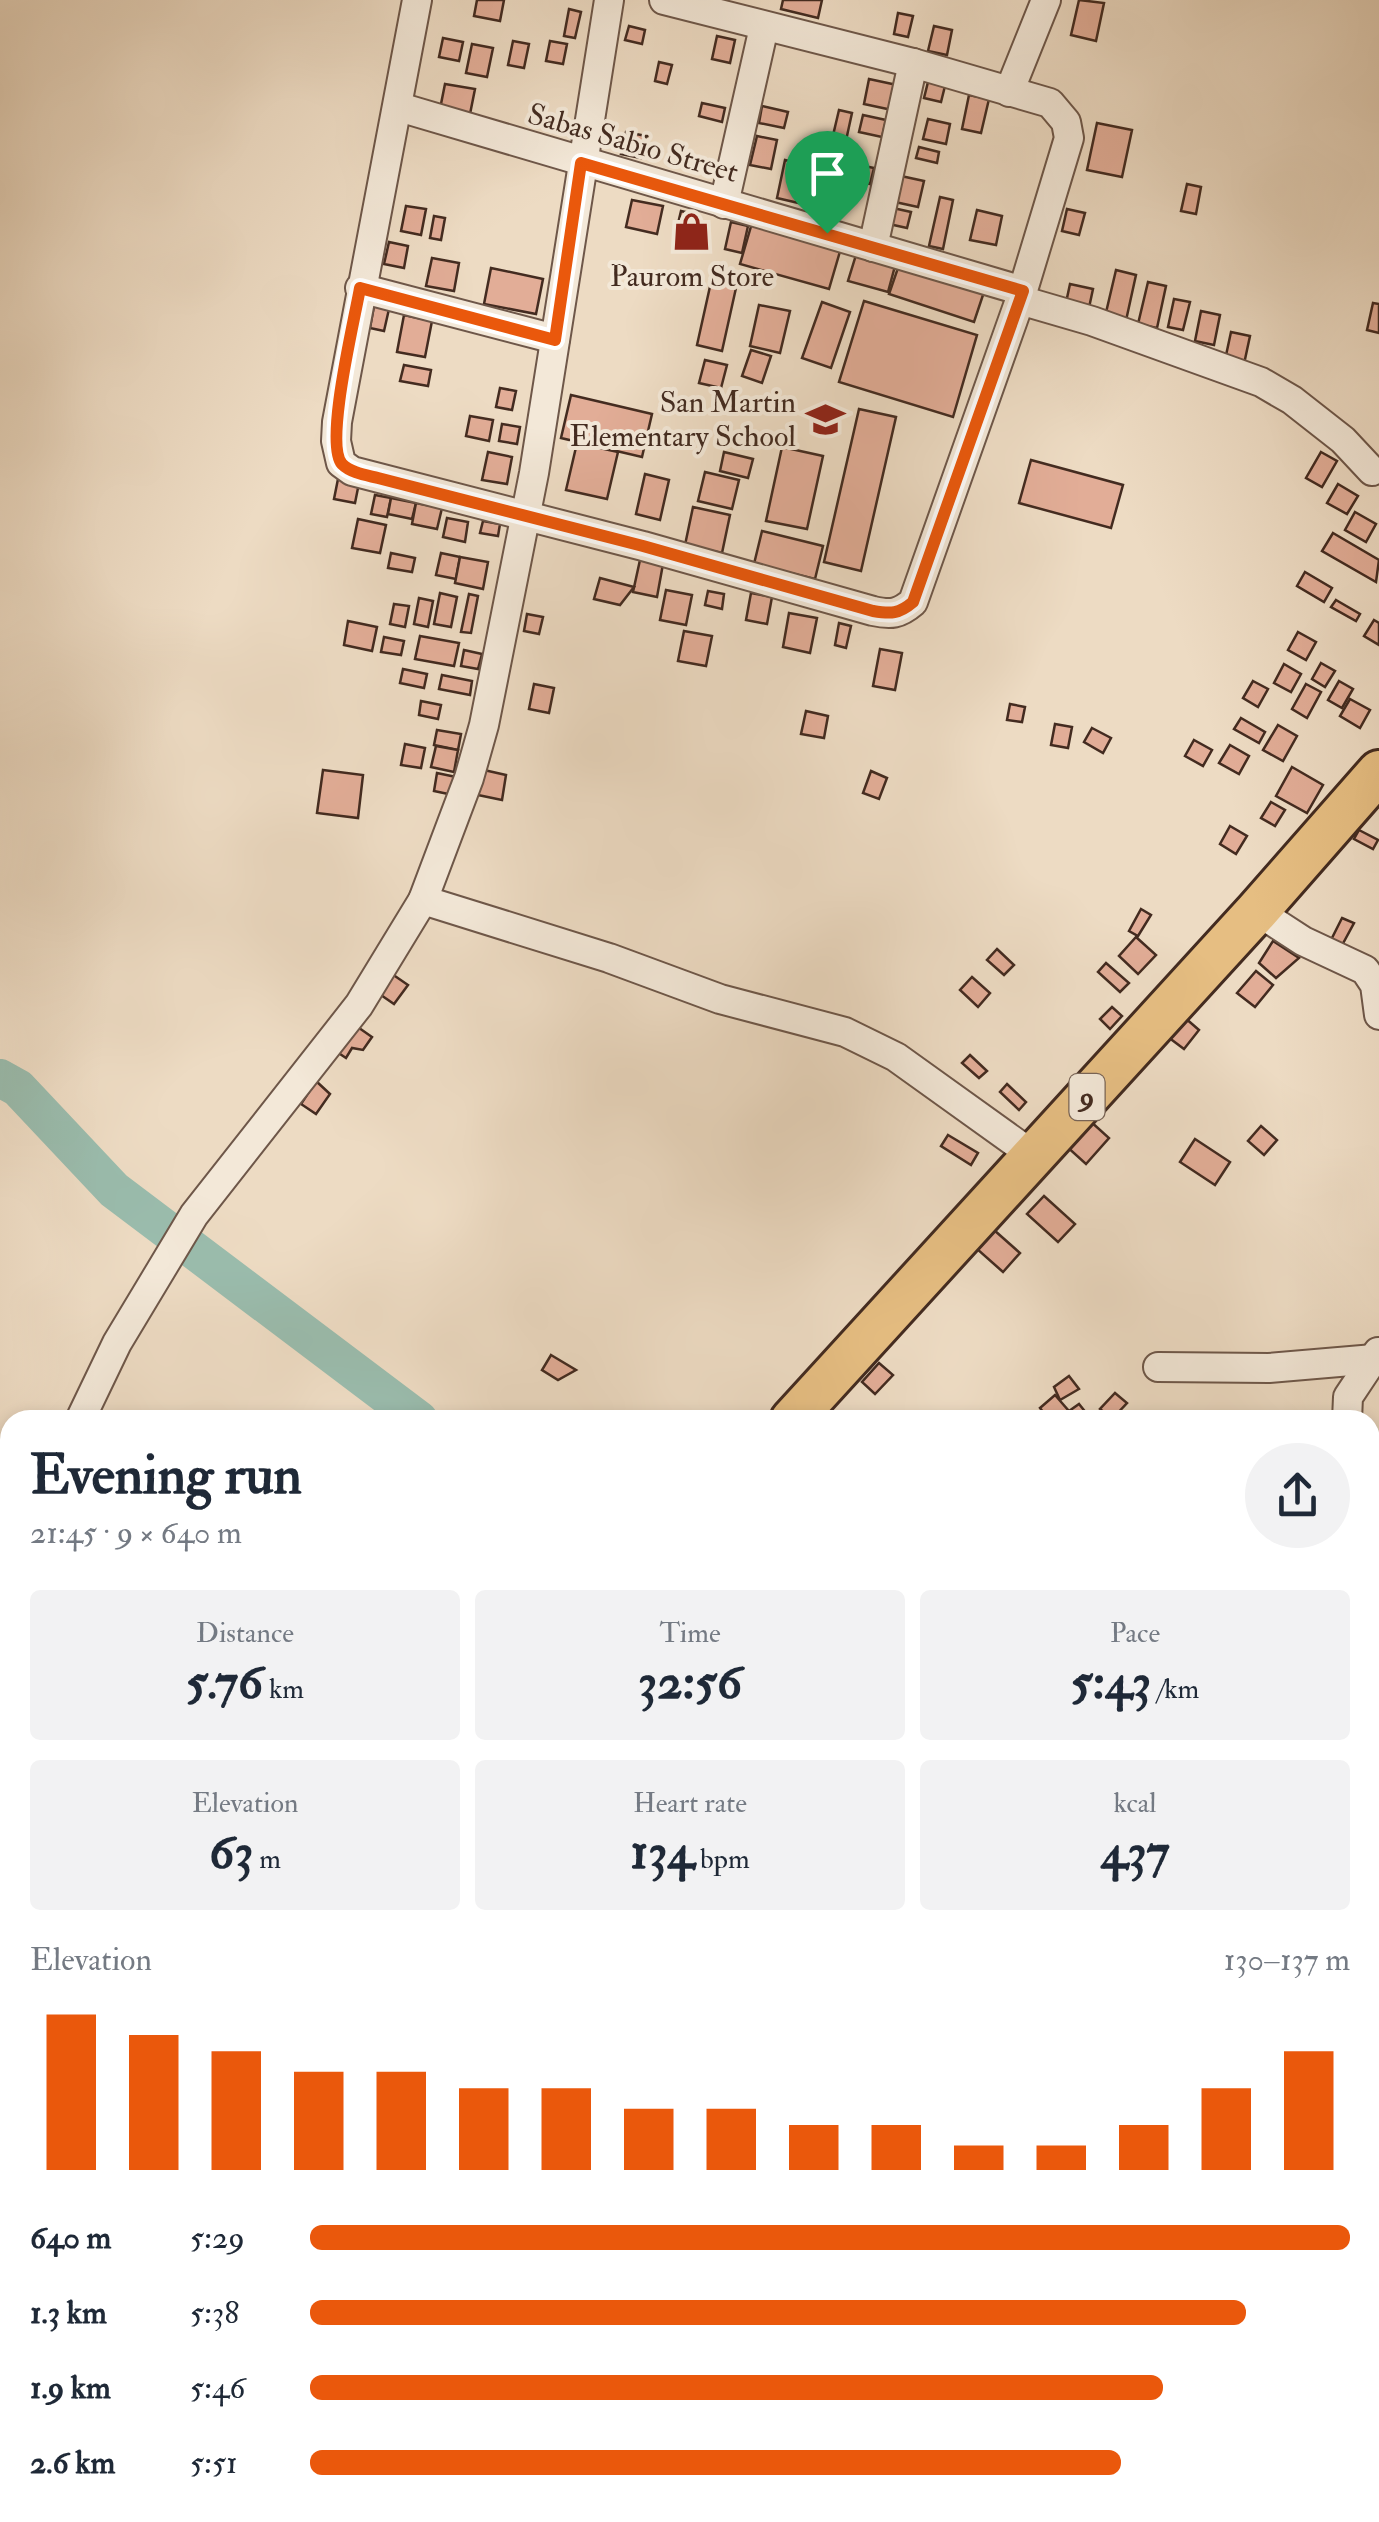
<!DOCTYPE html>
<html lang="en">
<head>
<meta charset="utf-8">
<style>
  body { margin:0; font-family:"IM FELL Double Pica",serif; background:#f2f2f3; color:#1f2937; height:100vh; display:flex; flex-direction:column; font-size:38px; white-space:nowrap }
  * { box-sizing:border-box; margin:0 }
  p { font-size:32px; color:#747a83 }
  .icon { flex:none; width:55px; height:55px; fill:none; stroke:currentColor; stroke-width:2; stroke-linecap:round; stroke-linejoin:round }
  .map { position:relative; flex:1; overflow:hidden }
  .details { position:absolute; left:0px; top:1410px; width:1380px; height:1112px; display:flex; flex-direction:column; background:#fff; border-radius:30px 30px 0 0; box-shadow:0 5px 15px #0003 }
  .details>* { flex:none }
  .pin { position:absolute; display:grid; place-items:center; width:85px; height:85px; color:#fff; margin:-102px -42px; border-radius:50% 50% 50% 0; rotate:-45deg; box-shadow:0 0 10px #0007 }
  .pin .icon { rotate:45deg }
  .round { display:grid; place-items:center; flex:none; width:105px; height:105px; border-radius:52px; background:#f2f2f3 }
  .head { display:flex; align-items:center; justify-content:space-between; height:170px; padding:0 30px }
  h1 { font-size:55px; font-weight:700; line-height:75px }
  .figures { display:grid; grid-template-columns:repeat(3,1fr); gap:15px; height:170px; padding:10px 30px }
  .figures div { display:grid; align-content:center; border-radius:10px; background:#f2f2f3; text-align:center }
  .figures b { font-size:50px; font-weight:700 }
  .figures small { font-size:28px; font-weight:400 }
  .figures p { font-size:28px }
  .chart { height:280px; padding:20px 30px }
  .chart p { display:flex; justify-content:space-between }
  .chart svg { width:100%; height:180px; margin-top:10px; stroke:#ea580c; stroke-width:6 }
  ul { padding:0 30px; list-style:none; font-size:32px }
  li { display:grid; grid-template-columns:160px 120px 1fr; align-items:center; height:75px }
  li i { height:25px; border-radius:12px; background:#ea580c }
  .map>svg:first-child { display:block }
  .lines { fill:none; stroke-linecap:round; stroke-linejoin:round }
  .river { stroke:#9abcad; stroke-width:38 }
  .building { fill:#e2ad97; stroke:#432b20; stroke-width:2.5 }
  .minor-casing { stroke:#6e5749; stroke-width:32 }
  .highway-casing { stroke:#432b20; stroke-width:48 }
  .minor { stroke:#f3e8d8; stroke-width:28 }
  .highway { stroke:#e6be82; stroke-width:42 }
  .route-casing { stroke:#fff; stroke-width:20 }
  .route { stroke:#ea580c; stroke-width:12 }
  .labels { text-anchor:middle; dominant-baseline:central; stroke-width:8; stroke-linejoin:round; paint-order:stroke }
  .shield { fill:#f3e8d8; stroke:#786457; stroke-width:2.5 }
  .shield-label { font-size:28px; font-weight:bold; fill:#432b20 }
  .street-label { font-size:30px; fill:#432b20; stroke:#f3e8d8 }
  .poi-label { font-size:30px; fill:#432b20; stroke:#f3e8d8 }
</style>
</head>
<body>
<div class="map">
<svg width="1379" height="2522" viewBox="0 0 1379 2522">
  <rect width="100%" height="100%" fill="#eddbc3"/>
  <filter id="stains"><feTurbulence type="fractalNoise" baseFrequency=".002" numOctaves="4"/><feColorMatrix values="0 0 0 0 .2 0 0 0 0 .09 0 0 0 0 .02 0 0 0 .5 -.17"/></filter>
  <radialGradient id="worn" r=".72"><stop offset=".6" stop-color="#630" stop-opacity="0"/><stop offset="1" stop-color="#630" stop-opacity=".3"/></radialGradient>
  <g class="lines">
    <g class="river">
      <path d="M0 1078 18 1088 114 1190 419 1420"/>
      <path d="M1173 2512 1176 2522"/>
    </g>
  </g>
  <g class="building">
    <path d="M477 0H504L500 21 474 16Z"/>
    <path d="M783 0H822L818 18 781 9Z"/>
    <path d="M1079 0 1104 3 1096 41 1071 35Z"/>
    <path d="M569 9 581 12 575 38 564 36Z"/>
    <path d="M898 13 913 16 908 37 894 34Z"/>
    <path d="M629 26 645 30 642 44 625 40Z"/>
    <path d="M934 26 952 30 947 55 928 51Z"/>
    <path d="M717 36 735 40 730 63 712 59Z"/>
    <path d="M443 38 463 42 459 61 439 57Z"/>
    <path d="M513 41 529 44 524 68 508 65Z"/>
    <path d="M550 41 567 44 563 64 546 61Z"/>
    <path d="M472 44 493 48 487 77 466 73Z"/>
    <path d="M659 62 672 65 667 84 655 81Z"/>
    <path d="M869 79 897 85 892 110 864 104Z"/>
    <path d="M928 82 945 86 941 102 924 98Z"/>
    <path d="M445 84 475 89 470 114 440 109Z"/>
    <path d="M969 95 989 99 981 133 962 129Z"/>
    <path d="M702 103 725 108 722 122 699 116Z"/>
    <path d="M762 106 788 112 784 128 759 123Z"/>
    <path d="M839 110 852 113 840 168 826 165Z"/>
    <path d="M863 115 886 120 882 137 859 132Z"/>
    <path d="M928 119 950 124 946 144 923 139Z"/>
    <path d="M1097 123 1132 130 1122 177 1087 170Z"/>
    <path d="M626 132 646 136 641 158 621 154Z"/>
    <path d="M757 136 777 140 771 169 750 165Z"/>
    <path d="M919 147 939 152 937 163 916 158Z"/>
    <path d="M785 160 815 167 807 205 777 198Z"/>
    <path d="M854 164 874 168 870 184 851 180Z"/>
    <path d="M901 176 924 181 918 207 895 202Z"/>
    <path d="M823 179 838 182 830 218 815 215Z"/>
    <path d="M1187 184 1201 187 1196 214 1181 211Z"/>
    <path d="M940 197 953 200 943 249 929 246Z"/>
    <path d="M632 200 663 206 657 234 626 227Z"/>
    <path d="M406 206 426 209 421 235 401 231Z"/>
    <path d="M893 208 911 212 907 228 889 224Z"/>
    <path d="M1067 209 1085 213 1079 235 1062 231Z"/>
    <path d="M977 210 1002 216 996 245 970 240Z"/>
    <path d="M681 211 694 214 689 239 675 236Z"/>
    <path d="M434 216 445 218 441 240 430 238Z"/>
    <path d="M731 222 748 226 742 253 725 249Z"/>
    <path d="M752 223 841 248 829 289 740 264Z"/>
    <path d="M389 242 408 246 404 268 384 264Z"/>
    <path d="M856 255 895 266 888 292 848 281Z"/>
    <path d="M432 258 459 263 454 291 426 286Z"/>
    <path d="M899 265 984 292 974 322 889 294Z"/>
    <path d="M491 268 543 279 536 314 484 304Z"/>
    <path d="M1116 270 1136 275 1125 325 1104 321Z"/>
    <path d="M711 282 736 288 722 351 697 345Z"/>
    <path d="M1148 282 1166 286 1157 328 1138 324Z"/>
    <path d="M1070 284 1093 289 1087 317 1064 312Z"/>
    <path d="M1174 299 1190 302 1183 330 1168 327Z"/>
    <path d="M864 301 977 335 953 417 839 382Z"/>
    <path d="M822 302 850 312 831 368 802 358Z"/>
    <path d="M1373 303 1379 304V333L1367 330Z"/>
    <path d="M759 305 790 311 780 353 750 346Z"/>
    <path d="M374 306 389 309 384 331 370 328Z"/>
    <path d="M1201 311 1220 315 1214 345 1195 341Z"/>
    <path d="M404 315 432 321 425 357 397 352Z"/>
    <path d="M1231 332 1250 336 1244 364 1225 360Z"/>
    <path d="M751 350 771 356 762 383 742 376Z"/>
    <path d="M705 360 727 365 721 388 699 383Z"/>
    <path d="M404 365 431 370 428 386 400 381Z"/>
    <path d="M500 388 516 391 512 410 496 407Z"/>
    <path d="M571 395 652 414 642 457 561 438Z"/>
    <path d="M859 409 896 417 861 571 824 562Z"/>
    <path d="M470 416 493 420 489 441 466 436Z"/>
    <path d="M502 424 520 427 517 444 499 441Z"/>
    <path d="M577 443 618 452 607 499 566 490Z"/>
    <path d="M782 447 823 456 807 529 766 521Z"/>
    <path d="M488 452 512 457 507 484 482 480Z"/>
    <path d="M724 452 753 459 748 478 720 471Z"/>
    <path d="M1321 452 1337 461 1322 487 1306 478Z"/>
    <path d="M1031 460 1123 485 1111 528 1019 503Z"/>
    <path d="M705 472 739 480 732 509 698 501Z"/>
    <path d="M645 474 669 480 660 520 636 514Z"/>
    <path d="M338 479 359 483 355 503 334 499Z"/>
    <path d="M1338 484 1358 496 1347 514 1327 503Z"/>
    <path d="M375 495 391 498 387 517 371 514Z"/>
    <path d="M391 498 416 503 412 519 388 514Z"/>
    <path d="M416 503 442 508 437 529 412 524Z"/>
    <path d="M693 507 730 515 722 553 685 545Z"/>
    <path d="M1355 512 1376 524 1366 542 1345 530Z"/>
    <path d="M447 518 468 522 465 542 443 537Z"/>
    <path d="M358 519 386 525 380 553 352 548Z"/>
    <path d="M483 521 500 524 498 536 480 533Z"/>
    <path d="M762 531 823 546 815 579 754 564Z"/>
    <path d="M1333 533 1379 560 1376 582 1322 551Z"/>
    <path d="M391 553 415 558 412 572 388 568Z"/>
    <path d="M441 553 460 557 456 579 436 575Z"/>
    <path d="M460 557 488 562 483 589 455 583Z"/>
    <path d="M640 560 663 564 657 597 633 592Z"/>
    <path d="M1305 572 1332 588 1324 602 1297 586Z"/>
    <path d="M600 578 634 587 620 605 594 599Z"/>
    <path d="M666 590 692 595 686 625 660 620Z"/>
    <path d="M708 591 724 594 722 609 705 605Z"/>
    <path d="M440 593 457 597 451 627 434 624Z"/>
    <path d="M751 593 772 597 767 624 746 620Z"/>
    <path d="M469 594 478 596 471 633 461 632Z"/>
    <path d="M419 598 433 601 428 627 414 624Z"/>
    <path d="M1336 600 1360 614 1356 621 1331 607Z"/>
    <path d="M394 604 409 606 405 627 390 624Z"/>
    <path d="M789 613 817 618 810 653 783 647Z"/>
    <path d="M527 614 543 617 539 634 524 631Z"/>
    <path d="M1374 620 1379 623V645L1364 636Z"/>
    <path d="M348 621 377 627 372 651 344 645Z"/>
    <path d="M839 623 851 626 846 648 835 645Z"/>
    <path d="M684 631 712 636 706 666 678 661Z"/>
    <path d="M1298 632 1316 642 1306 660 1288 650Z"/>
    <path d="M420 636 459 643 454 666 415 659Z"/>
    <path d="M384 637 404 641 401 655 381 652Z"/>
    <path d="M880 649 902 653 895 690 873 686Z"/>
    <path d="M464 650 482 654 478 669 461 666Z"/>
    <path d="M1321 663 1335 671 1325 687 1312 679Z"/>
    <path d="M1284 664 1301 674 1291 692 1274 683Z"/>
    <path d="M403 669 427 674 424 688 400 683Z"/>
    <path d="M442 675 472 681 470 695 439 689Z"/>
    <path d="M1253 681 1268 689 1258 707 1243 698Z"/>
    <path d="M1339 681 1353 689 1342 708 1328 700Z"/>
    <path d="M534 684 554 688 549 713 529 709Z"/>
    <path d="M1306 684 1321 692 1307 718 1292 709Z"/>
    <path d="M1350 699 1370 710 1360 728 1340 716Z"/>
    <path d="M421 701 441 705 438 719 419 715Z"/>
    <path d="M1010 704 1025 707 1022 722 1007 720Z"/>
    <path d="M806 711 828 716 824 738 801 734Z"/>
    <path d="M1241 718 1265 732 1259 743 1234 729Z"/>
    <path d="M1055 724 1072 727 1068 748 1051 745Z"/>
    <path d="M1278 725 1297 736 1283 761 1263 750Z"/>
    <path d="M1092 728 1111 738 1103 753 1084 742Z"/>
    <path d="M437 730 461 734 458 750 434 745Z"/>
    <path d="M1194 740 1212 750 1203 766 1185 756Z"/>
    <path d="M405 744 425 748 421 768 401 765Z"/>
    <path d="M1230 745 1249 756 1239 774 1219 763Z"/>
    <path d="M436 746 458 750 454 772 431 767Z"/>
    <path d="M1292 767 1323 785 1307 813 1276 796Z"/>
    <path d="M323 770 363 775 358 818 317 813Z"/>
    <path d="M484 770 506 775 502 800 478 795Z"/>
    <path d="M871 771 887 778 879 799 863 793Z"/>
    <path d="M437 773 456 777 453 795 434 791Z"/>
    <path d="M1271 802 1285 810 1275 826 1261 818Z"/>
    <path d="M1230 826 1247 836 1236 854 1220 844Z"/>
    <path d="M1359 830 1378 840 1373 849 1354 839Z"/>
    <path d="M1141 909 1151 915 1138 936 1129 931Z"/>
    <path d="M1342 918 1354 923 1340 949 1329 944Z"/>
    <path d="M1136 937 1156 955 1138 974 1119 956Z"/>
    <path d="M1273 941 1299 958 1276 978 1259 963Z"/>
    <path d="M997 949 1014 965 1004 975 987 960Z"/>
    <path d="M1106 963 1129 983 1120 992 1098 972Z"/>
    <path d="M1256 971 1273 985 1255 1007 1237 993Z"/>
    <path d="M392 974 408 985 394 1004 378 993Z"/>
    <path d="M972 977 990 993 978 1007 960 990Z"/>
    <path d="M1112 1007 1122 1016 1110 1029 1100 1019Z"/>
    <path d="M1184 1017 1199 1030 1184 1049 1168 1037Z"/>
    <path d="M352 1023 372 1037 363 1050 352 1048 346 1058 334 1050Z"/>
    <path d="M970 1055 987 1071 979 1078 962 1063Z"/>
    <path d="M316 1081 330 1094 316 1114 301 1104Z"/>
    <path d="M1007 1084 1026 1102 1019 1110 1000 1092Z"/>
    <path d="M1089 1120 1109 1138 1086 1164 1065 1145Z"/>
    <path d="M1261 1126 1277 1140 1264 1155 1248 1141Z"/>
    <path d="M948 1135 978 1153 971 1165 941 1146Z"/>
    <path d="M1195 1139 1230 1162 1215 1185 1180 1162Z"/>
    <path d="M1044 1196 1075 1224 1058 1242 1027 1214Z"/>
    <path d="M994 1230 1020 1253 1003 1272 977 1249Z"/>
    <path d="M551 1355 576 1370 558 1380 542 1370Z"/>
    <path d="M879 1363 893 1375 875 1394 862 1382Z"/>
    <path d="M1069 1376 1079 1389 1060 1400 1054 1387Z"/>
    <path d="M1115 1393 1127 1403 1112 1419 1100 1409Z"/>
    <path d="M1055 1395 1069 1411 1079 1404 1087 1414 1079 1420H1049L1040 1408Z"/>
    <path d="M8 1486 10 1506 1 1518 0 1497Z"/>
    <path d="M0 2058 10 2065 7 2096 0 2092Z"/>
  </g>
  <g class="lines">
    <defs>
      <g id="minor">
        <path d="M417 0 337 422 336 441 341 463 352 471 643 546 873 611C891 615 899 614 913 602L1020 300 1069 138 1066 122 1050 103 913 63 664 0"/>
        <path d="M1009 92 1046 0"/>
        <path d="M399 107 1023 291"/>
        <path d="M724 204 764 27"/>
        <path d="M873 247 913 63"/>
        <path d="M360 288 555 339"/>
        <path d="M1020 300 1092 321 1261 382 1292 400 1343 440 1372 471"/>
        <path d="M423 900 609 958 720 999 845 1032 896 1057 1034 1156"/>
        <path d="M1257 911 1303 941 1365 970 1375 985 1379 1015"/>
        <path d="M1158 1367 1269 1368 1374 1359"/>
        <path d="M80 1420 117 1343 194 1215 359 1005 423 900 469 778 484 725 534 473 609 0"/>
        <path d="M1347 1420 1348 1397 1378 1352"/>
        <path d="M1370 1458 1379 1465"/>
        <path d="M0 1559 10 1544"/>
      </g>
      <g id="highway">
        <path d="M792 1420 1257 911 1379 772"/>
        <path d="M0 2343 10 2330"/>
      </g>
    </defs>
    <use href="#minor" class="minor-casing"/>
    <use href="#highway" class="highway-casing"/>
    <use href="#minor" class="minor"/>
    <use href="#highway" class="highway"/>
  </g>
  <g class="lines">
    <defs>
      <path id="route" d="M581 163 1023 291 913 602C899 614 891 614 873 611L643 546 378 478C366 475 351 473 342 464 324 444 355 318 360 288L555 340Z"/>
    </defs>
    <use href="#route" class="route-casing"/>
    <use href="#route" class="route"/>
  </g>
  <defs>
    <symbol id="shop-bare" viewBox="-9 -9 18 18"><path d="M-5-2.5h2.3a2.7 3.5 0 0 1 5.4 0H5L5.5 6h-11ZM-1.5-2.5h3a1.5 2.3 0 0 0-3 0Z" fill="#8f2418" stroke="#f3e8d8" stroke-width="2.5" paint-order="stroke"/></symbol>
    <symbol id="school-bare" viewBox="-9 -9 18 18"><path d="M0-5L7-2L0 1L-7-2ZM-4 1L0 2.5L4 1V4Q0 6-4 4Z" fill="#8f2418" stroke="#f3e8d8" stroke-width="2.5" paint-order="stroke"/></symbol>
  </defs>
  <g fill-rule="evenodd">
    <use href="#shop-bare" x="664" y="204" width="55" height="55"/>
    <use href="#school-bare" x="798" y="392" width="55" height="55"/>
  </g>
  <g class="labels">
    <rect class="shield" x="1069.5" y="1074" width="35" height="46" rx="8"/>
    <g class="shield-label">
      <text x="1087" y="1097">9</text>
    </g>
    <g class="street-label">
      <text transform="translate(633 143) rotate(16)">Sabas Sabio Street</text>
    </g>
    <g class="poi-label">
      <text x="692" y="276">Paurom Store</text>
      <text x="796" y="402" text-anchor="end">San Martin<tspan x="796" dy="34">Elementary School</tspan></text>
    </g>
  </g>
  <rect width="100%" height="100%" filter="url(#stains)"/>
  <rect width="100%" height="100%" fill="url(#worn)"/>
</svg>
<div class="pin" style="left:827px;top:233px;background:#1e9e55"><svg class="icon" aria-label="arrive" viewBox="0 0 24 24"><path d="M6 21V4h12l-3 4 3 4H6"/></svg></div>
<section class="details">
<div class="head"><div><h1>Evening run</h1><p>21:45 · 9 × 640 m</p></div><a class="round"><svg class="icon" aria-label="share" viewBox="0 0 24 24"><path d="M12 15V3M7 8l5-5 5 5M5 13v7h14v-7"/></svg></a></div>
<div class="figures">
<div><p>Distance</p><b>5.76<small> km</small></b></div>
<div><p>Time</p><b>32:56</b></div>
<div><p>Pace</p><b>5:43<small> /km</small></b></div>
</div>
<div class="figures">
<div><p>Elevation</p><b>63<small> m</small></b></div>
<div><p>Heart rate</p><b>134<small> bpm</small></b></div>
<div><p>kcal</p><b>437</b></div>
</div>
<div class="chart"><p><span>Elevation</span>130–137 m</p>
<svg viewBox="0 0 160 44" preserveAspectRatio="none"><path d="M5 44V6M15 44V11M25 44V15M35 44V20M45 44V20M55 44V24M65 44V24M75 44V29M85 44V29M95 44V33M105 44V33M115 44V38M125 44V38M135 44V33M145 44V24M155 44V15"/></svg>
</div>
<ul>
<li><b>640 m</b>5:29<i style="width:100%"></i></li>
<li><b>1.3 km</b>5:38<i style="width:90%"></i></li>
<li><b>1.9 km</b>5:46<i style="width:82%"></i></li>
<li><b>2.6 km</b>5:51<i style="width:78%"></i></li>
</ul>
</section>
</div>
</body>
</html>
